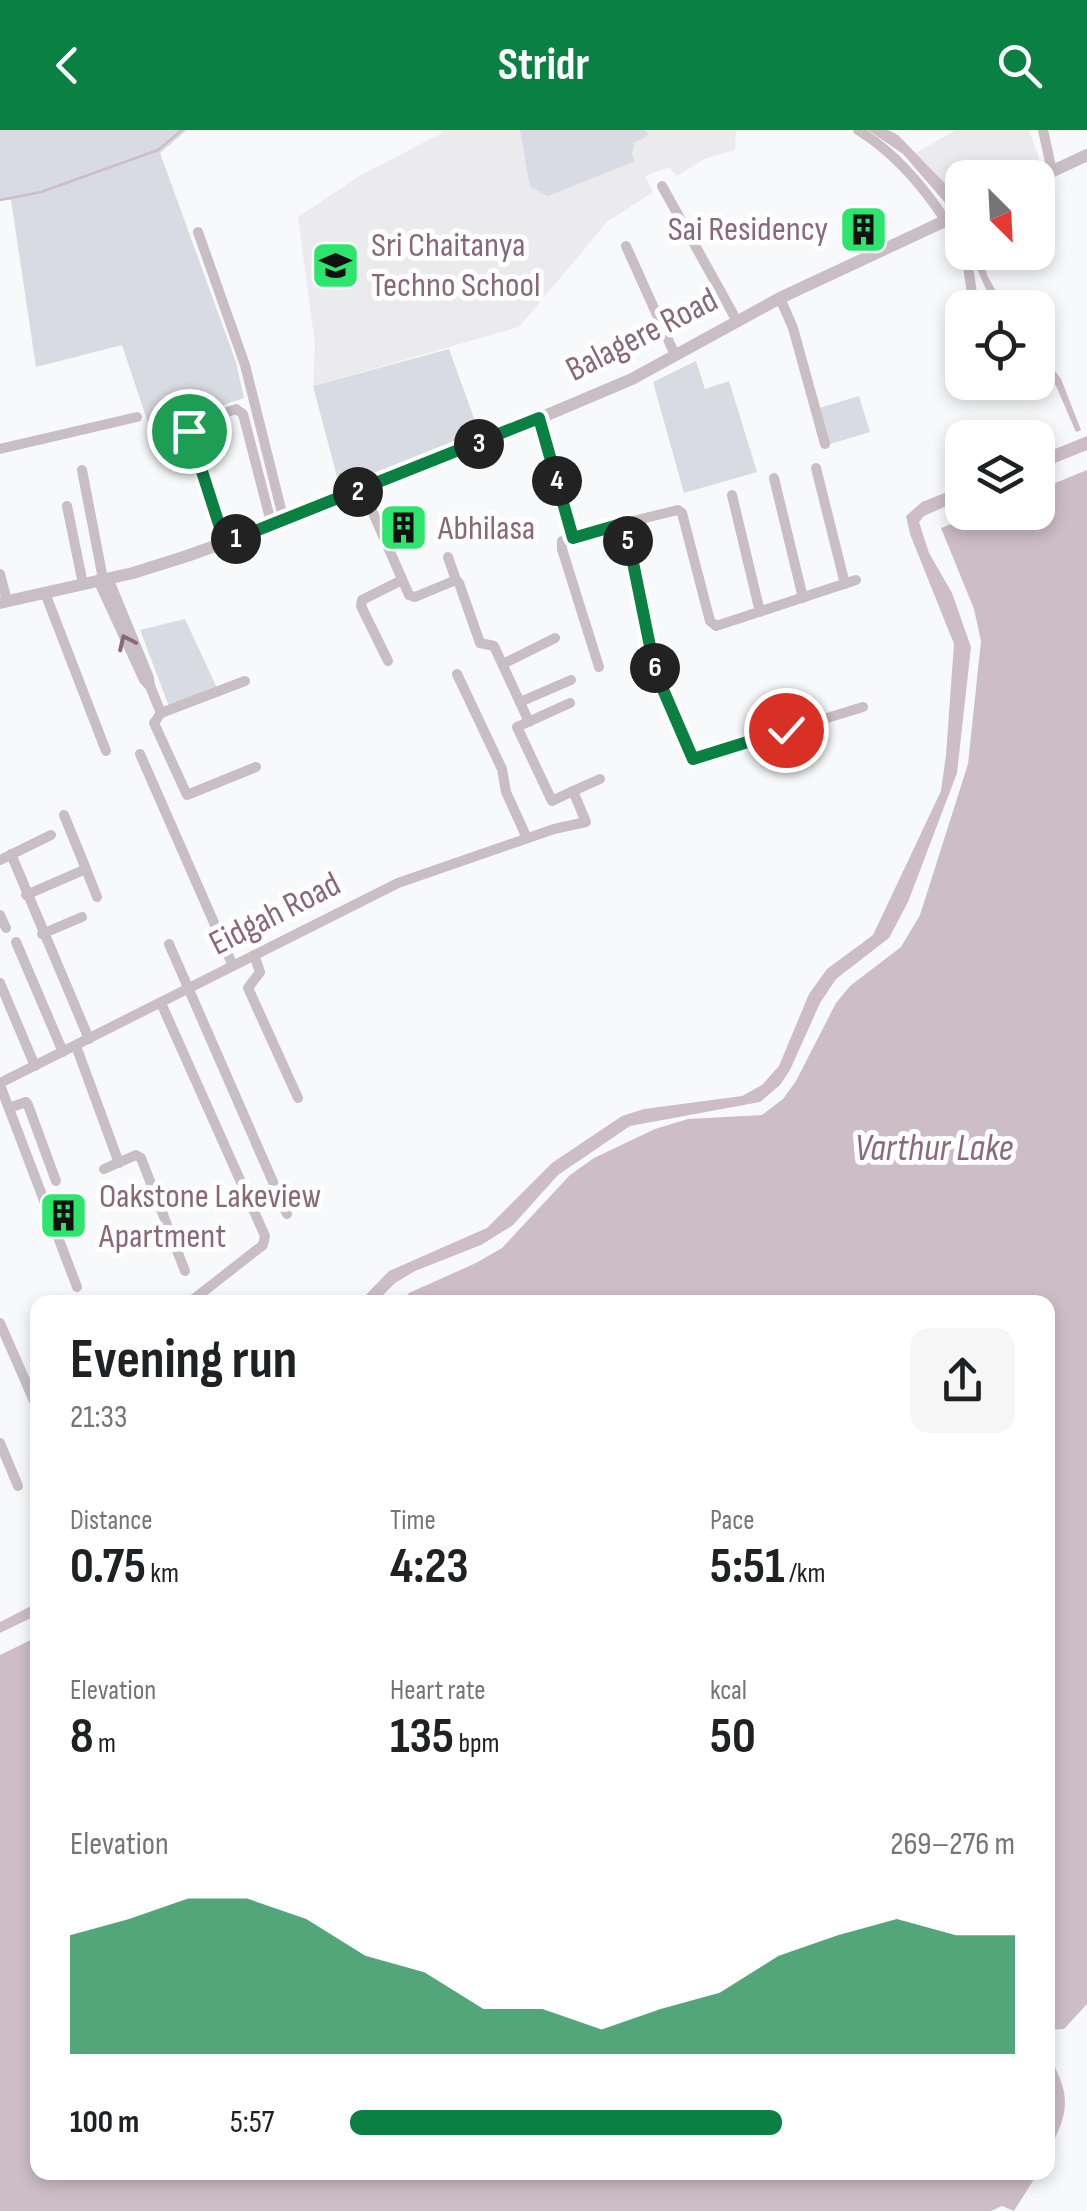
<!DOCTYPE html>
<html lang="en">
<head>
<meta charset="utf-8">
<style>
  body { margin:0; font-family:"Sofia Sans Condensed",sans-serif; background:#f6f6f6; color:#202124; height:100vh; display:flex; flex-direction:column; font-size:38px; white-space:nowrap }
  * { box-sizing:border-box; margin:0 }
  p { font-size:32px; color:#757577 }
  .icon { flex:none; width:55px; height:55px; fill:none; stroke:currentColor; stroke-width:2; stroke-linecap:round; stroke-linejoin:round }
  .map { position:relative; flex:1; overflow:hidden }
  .side { position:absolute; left:30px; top:1165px; width:1025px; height:885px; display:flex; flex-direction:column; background:#fff; border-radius:20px; box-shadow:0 5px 15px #0003 }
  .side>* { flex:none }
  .needle { width:65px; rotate:156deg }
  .controls { position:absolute; left:945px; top:30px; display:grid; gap:20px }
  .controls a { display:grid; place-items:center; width:110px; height:110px; border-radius:20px; background:#fff; box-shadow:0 5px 15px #0003; font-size:50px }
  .pin { position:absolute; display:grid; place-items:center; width:85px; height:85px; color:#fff; margin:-42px; border:5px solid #fff; border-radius:50%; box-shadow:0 2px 10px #0007 }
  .km { position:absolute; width:50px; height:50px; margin:-25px; border-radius:50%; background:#222; color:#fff; font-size:28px; line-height:50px; text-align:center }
  .round { display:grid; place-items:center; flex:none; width:105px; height:105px; border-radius:20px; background:#f6f6f6 }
  .summary { display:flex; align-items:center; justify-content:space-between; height:170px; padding:0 40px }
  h1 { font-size:55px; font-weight:700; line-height:75px }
  .stats { display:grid; grid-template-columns:repeat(3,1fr); gap:15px; height:170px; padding:10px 40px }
  .stats div { display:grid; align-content:center }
  .stats b { font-size:50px; font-weight:700 }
  .stats small { font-size:28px; font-weight:400 }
  .stats p { font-size:28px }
  .chart { height:280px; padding:20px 40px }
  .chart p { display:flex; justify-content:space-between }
  .chart svg { width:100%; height:180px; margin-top:10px; fill:#0b8043; opacity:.7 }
  ul { padding:0 40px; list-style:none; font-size:32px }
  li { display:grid; grid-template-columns:160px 120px 1fr; align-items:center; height:75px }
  li i { height:25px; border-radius:12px; background:#0b8043 }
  header { display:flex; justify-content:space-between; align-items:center; height:130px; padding:0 40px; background:#0b8043; color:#fff; font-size:45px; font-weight:700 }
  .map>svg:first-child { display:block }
  .built { fill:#ebeaec }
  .green { fill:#d9dbe2 }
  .water { fill:#cdbdc7 }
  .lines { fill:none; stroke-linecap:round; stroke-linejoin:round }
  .stream { stroke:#cdbdc7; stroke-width:2.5 }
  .minor { stroke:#c8bec3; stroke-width:10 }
  .tertiary { stroke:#c8bec3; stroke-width:12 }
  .oneway { stroke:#896977 }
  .route-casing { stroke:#fff; stroke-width:20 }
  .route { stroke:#0b8043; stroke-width:12 }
  .labels { text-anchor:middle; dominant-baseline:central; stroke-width:10; stroke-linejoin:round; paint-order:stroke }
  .poi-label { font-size:35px; fill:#896977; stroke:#fff; text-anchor:start }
  .street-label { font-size:35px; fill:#896977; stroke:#fff }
  .water-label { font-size:38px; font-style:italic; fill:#8b6a7e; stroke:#fff }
</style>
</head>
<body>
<header><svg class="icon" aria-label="back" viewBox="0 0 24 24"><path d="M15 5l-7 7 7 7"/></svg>Stridr<svg class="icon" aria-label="search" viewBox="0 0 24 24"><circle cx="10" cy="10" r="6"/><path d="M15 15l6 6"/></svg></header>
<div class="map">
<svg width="1087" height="2081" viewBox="0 0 1087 2081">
  <rect width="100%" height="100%" fill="#f8f9fa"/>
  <g class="built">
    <path d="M441 0H736L735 20 704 29 677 46 669 37 645 46 653 62 607 92 519 197 313 256 315 214 298 87 361 45 442 3Z"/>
    <path d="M956 0H1029L1044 43 1032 47 962 48V62L956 65 916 23Z"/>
  </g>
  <g class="green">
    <path d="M0 0H187L160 23 236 232 244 268C212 278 184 295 152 305L122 215 36 237 11 70H0Z"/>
    <path d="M520 0H645L649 5 634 13 632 24 635 31 548 66 530 57Z"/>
    <path d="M449 219 479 302 340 358 313 256Z"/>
    <path d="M696 231 705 259 729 251 757 342 684 363 653 252Z"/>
    <path d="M859 266 870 302 827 315 816 279Z"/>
    <path d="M185 489 217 558 170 579 140 500Z"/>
  </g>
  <g class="water">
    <path d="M868 0H888L898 5 960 69 948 76 903 24Z"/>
    <path d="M970 123H979L988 147 1005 177H995L992 173Z"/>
    <path d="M1038 219 1061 249 1081 300 1076 302 1056 256 1038 231Z"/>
    <path d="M1087 306V320L1038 340V326Z"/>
    <path d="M1087 340V1874L1064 1899 1048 1900V1172H400L409 1163 476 1133 502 1118 570 1045 594 1028 655 999 688 989 762 985 783 969 796 951 836 873 850 856 901 817 920 785 968 634 981 511 974 479 941 398 980 383 1038 382V360Z"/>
    <path d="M962 356V369L924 386 919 392 929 423 952 463 971 517 957 643 908 772 889 808 836 849 820 873 790 940 780 955 760 972 630 996 558 1045 513 1095 481 1115 415 1141 395 1153 376 1172H359L389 1141 487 1098 552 1033 622 986 644 979 742 966 762 955 779 936 809 864 827 839 873 805 941 661 946 625 954 514 910 404 906 386 922 372Z"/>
    <path d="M37 1473V1485L0 1503V1492Z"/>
    <path d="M37 1507 38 2042 1038 2043 1014 2081 1002 2076 991 2081H0V1525Z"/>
    <path d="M1048 1925C1071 1963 1070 1983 1048 2021Z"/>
  </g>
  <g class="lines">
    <path class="stream" d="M0 70 41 62 158 20 182 0"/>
    <g class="minor">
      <path d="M858 0C894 22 923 56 946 91"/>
      <path d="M1043 0 1052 41"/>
      <path d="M662 56 737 191"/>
      <path d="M959 85 962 105"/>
      <path d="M198 102 245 235 284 391"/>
      <path d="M626 116 675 225"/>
      <path d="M966 122 972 164 968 178"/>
      <path d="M780 168 793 198 825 314"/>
      <path d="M954 197 952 184 962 180"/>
      <path d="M539 288 573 408 562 411V419L599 537"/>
      <path d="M0 319 137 287"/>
      <path d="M816 338 845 454"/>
      <path d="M82 340 103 449"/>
      <path d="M774 348 803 468"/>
      <path d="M363 360 409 465 415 467 456 450 459 453 480 513 494 516 529 592"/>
      <path d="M732 365 760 482"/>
      <path d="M67 376 83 454"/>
      <path d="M625 393 678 380 682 383 710 491 716 496 856 450"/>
      <path d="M573 408 625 393 655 541 693 629 863 577"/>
      <path d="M225 413 189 305C195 289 220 285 236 279L243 284 272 396"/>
      <path d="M448 427 456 450"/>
      <path d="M0 444 7 471"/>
      <path d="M98 450 144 550 150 556 149 548 108 448"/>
      <path d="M45 463 106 621"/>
      <path d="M388 531 361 476 362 470 402 450"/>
      <path d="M503 534 555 508"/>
      <path d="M457 544 502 639 506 662 527 708"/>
      <path d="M245 551 161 583 154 593 187 665 256 637"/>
      <path d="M150 556 161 583"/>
      <path d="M520 572 571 550"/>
      <path d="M140 624 233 836"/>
      <path d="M573 661 600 649"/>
      <path d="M11 724 89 909"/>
      <path d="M0 730 51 705"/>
      <path d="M86 739 97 767"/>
      <path d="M26 765 86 739 64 685"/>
      <path d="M0 785 6 798"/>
      <path d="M42 804 82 787"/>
      <path d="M16 812 63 922"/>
      <path d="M169 814 287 1084"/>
      <path d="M254 825 260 842 248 858 298 968"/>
      <path d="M0 853 35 936"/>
      <path d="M161 873 265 1106 263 1115 190 1172"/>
      <path d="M76 916 119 1033"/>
      <path d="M0 953 398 753 554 699 586 692 573 661 552 671 517 597 570 573"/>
      <path d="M0 955 77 1157"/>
      <path d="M9 978 26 972 28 975 56 1051"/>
      <path d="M104 1039 136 1025 141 1028 185 1141"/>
      <path d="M0 1193 38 1280"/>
      <path d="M0 1313 18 1356"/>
    </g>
    <g class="tertiary">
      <path d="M1038 48 1087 25"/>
      <path d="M0 473 133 443 187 426 284 391 476 315 632 249 780 168 962 83"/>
    </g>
  </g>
  <defs><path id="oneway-chevron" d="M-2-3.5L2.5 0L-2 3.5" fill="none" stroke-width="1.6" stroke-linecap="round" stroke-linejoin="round" transform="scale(2.5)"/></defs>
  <use class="oneway" href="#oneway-chevron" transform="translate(126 512) rotate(-115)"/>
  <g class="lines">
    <defs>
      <path id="route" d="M189 301 225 413 539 288 573 408 625 393 655 541 693 629 786 600"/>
    </defs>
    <use href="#route" class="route-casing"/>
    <use href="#route" class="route"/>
  </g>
  <defs>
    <symbol id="building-square" viewBox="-11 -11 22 22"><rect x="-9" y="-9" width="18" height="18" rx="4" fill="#2de46c" stroke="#fff"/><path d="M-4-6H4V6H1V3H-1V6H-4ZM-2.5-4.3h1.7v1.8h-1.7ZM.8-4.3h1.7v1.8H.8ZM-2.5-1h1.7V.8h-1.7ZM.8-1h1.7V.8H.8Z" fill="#111"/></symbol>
    <symbol id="school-square" viewBox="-11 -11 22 22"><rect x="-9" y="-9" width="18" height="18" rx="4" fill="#2de46c" stroke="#fff"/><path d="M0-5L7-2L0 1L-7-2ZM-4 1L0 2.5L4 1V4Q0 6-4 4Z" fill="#111"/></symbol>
  </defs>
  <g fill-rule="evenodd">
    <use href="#building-square" x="836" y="72" width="55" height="55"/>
    <use href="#school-square" x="308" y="108" width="55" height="55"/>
    <use href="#building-square" x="376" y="370" width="55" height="55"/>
    <use href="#building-square" x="36" y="1058" width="55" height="55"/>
  </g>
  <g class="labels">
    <g class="poi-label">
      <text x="828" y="99" text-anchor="end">Sai Residency</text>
      <text x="371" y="115">Sri Chaitanya<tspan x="371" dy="40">Techno School</tspan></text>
      <text x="438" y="398">Abhilasa</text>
      <text x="99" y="1066">Oakstone Lakeview<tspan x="99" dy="40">Apartment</tspan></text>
    </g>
    <g class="street-label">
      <text transform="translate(642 205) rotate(-27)">Balagere Road</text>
      <text transform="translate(275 784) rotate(-27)">Eidgah Road</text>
    </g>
    <g class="water-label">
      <text x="934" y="1018">Varthur Lake</text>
    </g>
  </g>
</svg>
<div class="controls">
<a><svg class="needle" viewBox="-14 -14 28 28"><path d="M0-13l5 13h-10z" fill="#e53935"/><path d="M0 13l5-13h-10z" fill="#757577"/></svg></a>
<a><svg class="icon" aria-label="locate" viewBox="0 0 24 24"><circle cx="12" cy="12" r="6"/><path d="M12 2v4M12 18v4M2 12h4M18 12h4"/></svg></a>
<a><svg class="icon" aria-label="layers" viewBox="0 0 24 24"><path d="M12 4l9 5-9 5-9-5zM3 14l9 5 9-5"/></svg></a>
</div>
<div class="pin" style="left:189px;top:301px;background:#1e9e55"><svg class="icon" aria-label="arrive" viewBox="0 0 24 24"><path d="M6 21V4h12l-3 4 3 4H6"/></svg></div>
<div class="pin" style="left:786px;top:600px;background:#d93025"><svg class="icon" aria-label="check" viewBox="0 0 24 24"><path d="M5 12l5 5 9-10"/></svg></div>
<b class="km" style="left:236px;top:409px">1</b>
<b class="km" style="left:358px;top:362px">2</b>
<b class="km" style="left:479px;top:314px">3</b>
<b class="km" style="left:557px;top:351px">4</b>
<b class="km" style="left:628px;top:411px">5</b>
<b class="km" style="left:655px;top:538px">6</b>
<section class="side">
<div class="summary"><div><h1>Evening run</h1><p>21:33</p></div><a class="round"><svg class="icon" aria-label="share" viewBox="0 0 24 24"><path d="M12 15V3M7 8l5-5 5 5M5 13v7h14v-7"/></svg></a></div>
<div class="stats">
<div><p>Distance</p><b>0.75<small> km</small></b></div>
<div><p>Time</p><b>4:23</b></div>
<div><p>Pace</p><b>5:51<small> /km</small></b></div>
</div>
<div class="stats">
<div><p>Elevation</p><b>8<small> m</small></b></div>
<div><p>Heart rate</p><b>135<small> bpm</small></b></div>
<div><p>kcal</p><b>50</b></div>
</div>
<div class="chart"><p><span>Elevation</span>269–276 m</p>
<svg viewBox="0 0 160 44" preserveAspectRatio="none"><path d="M0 44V15L10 11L20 6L30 6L40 11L50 20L60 24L70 33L80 33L90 38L100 33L110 29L120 20L130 15L140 11L150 15L160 15V44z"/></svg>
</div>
<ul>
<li><b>100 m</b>5:57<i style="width:65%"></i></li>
</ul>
</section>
</div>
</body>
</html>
